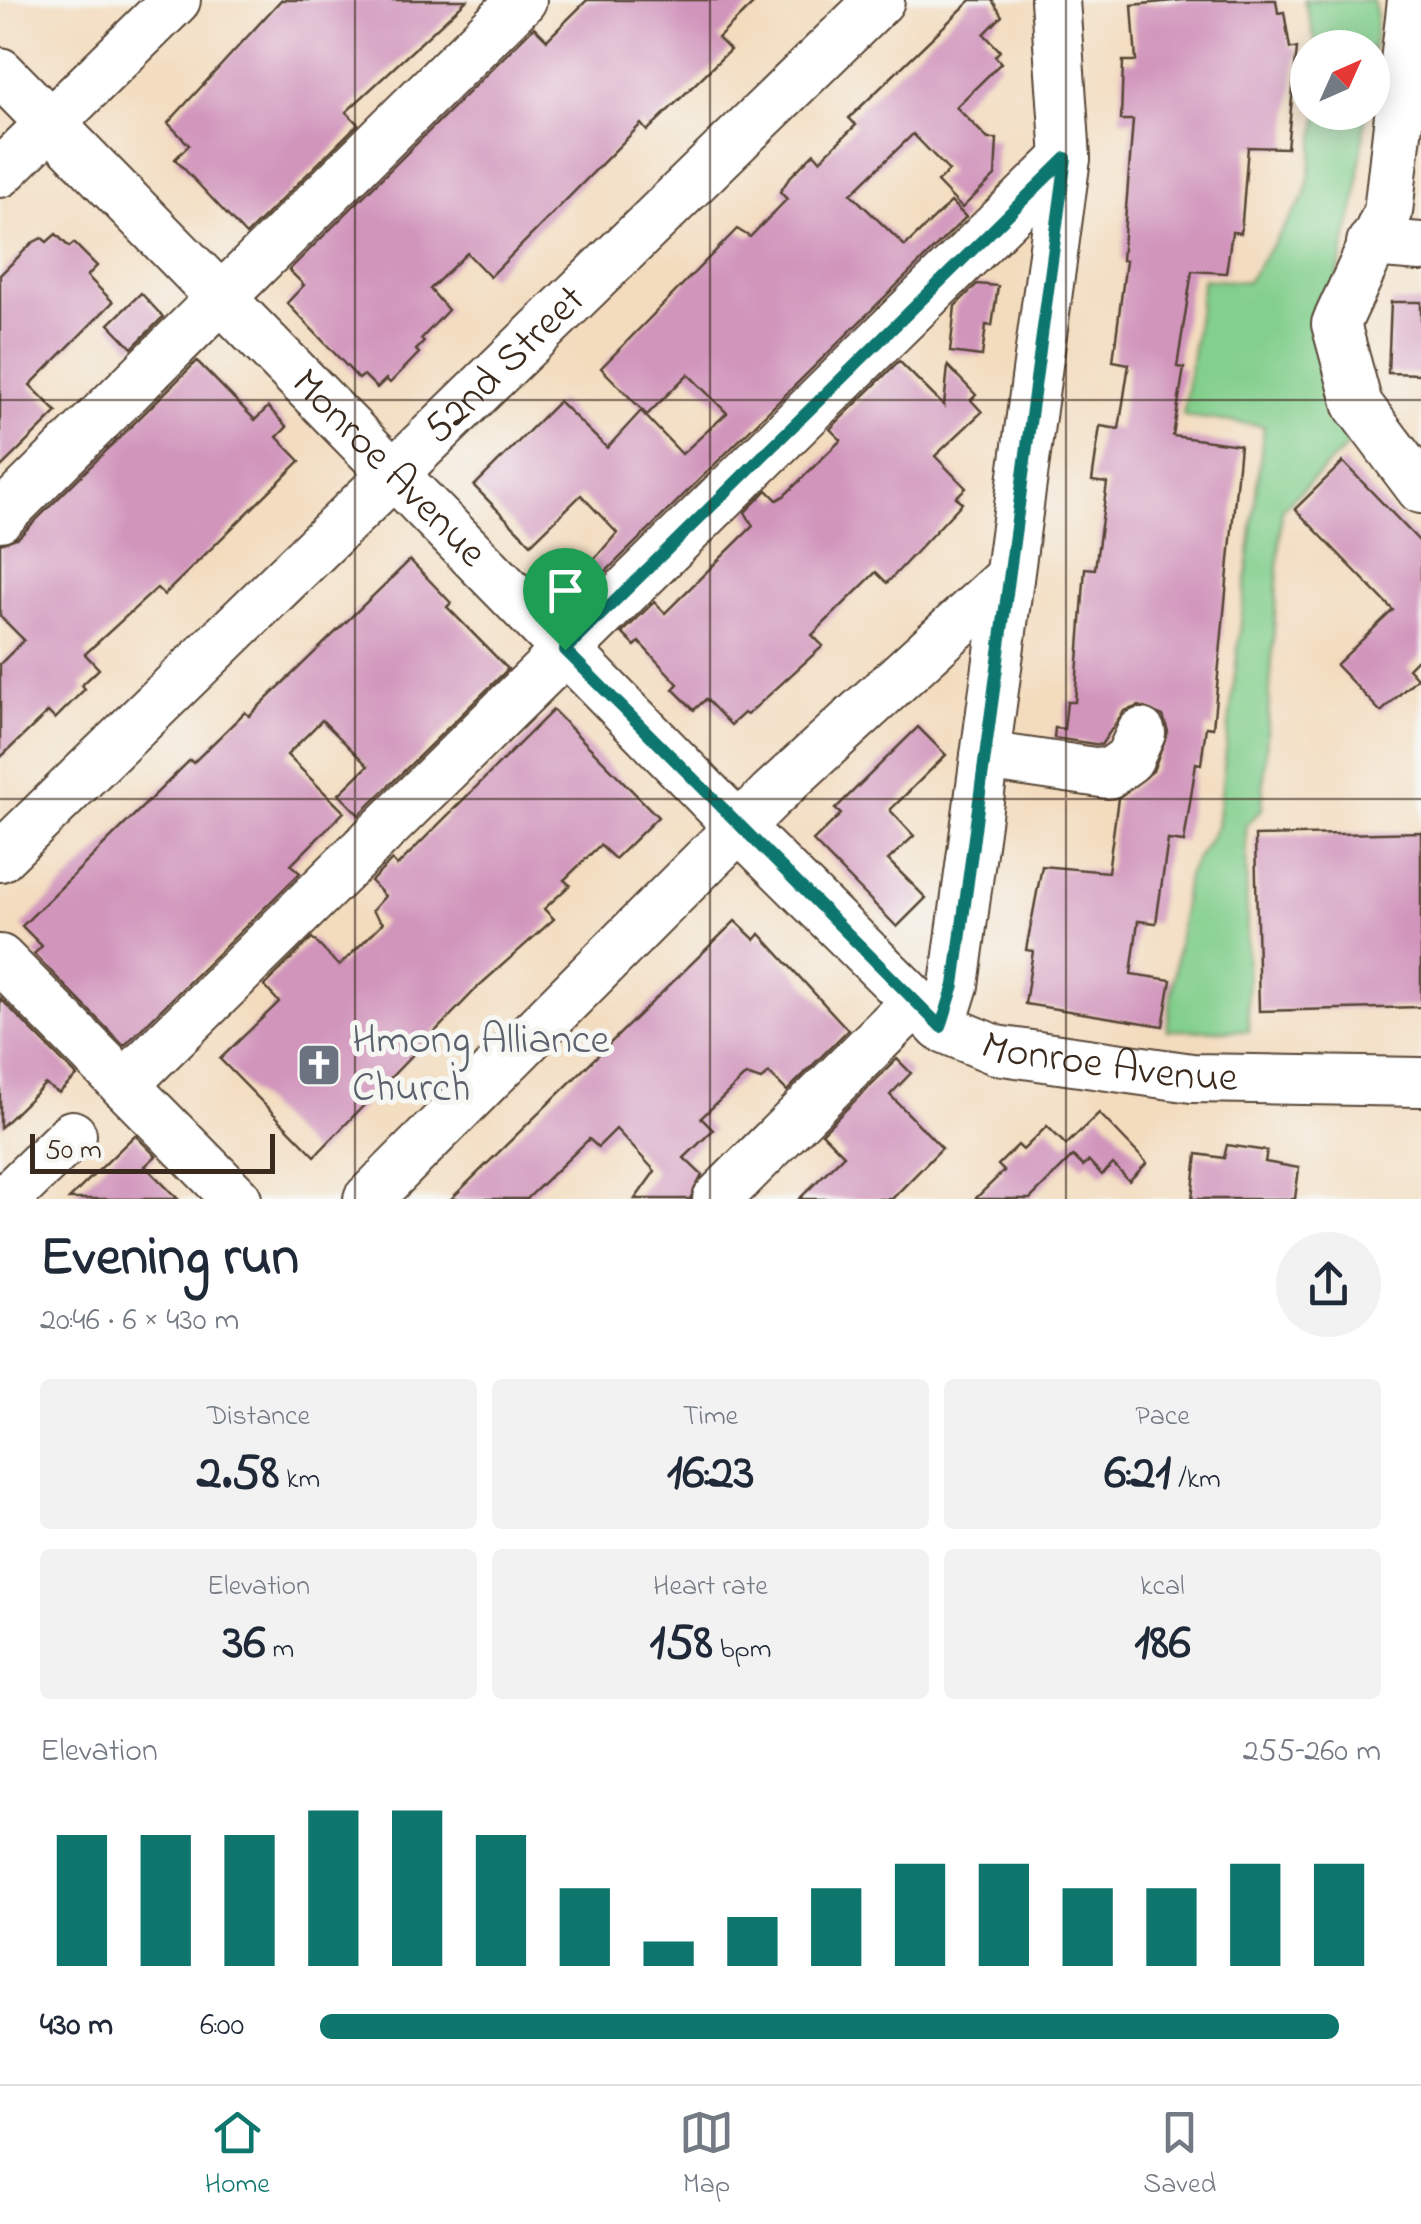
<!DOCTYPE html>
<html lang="en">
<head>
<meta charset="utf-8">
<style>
  body { margin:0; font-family:"Indie Flower",sans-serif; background:#f2f2f3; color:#1f2937; height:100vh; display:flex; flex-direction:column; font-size:38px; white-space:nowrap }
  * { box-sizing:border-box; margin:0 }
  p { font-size:32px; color:#747a83 }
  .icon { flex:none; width:55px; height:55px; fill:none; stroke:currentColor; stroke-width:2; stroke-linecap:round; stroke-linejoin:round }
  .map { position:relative; height:1199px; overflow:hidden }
  .drawer { display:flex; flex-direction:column; background:#fff; flex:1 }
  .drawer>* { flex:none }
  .needle { width:65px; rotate:45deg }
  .controls { position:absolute; left:1290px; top:30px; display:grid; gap:20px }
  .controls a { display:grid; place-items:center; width:100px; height:100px; border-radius:50%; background:#fff; box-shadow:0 5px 25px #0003; font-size:50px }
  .scale { position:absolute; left:30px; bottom:25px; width:245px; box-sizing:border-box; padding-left:10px; border:5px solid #3b2a1e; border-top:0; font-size:28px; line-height:35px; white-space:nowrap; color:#3b2a1e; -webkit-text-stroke:8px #f6f6f2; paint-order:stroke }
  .pin { position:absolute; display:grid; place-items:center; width:85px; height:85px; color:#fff; margin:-102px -42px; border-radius:50% 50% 50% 0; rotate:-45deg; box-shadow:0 0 10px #0007 }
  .pin .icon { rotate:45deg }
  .round { display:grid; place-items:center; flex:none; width:105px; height:105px; border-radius:52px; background:#f2f2f3 }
  .overview { display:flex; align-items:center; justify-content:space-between; height:170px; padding:0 40px }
  h1 { font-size:55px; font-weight:700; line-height:75px }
  .metrics { display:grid; grid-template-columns:repeat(3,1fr); gap:15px; height:170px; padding:10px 40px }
  .metrics div { display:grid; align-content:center; border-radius:10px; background:#f2f2f3; text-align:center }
  .metrics b { font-size:50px; font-weight:700 }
  .metrics small { font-size:28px; font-weight:400 }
  .metrics p { font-size:28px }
  .chart { height:280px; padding:20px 40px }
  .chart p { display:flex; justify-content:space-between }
  .chart svg { width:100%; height:180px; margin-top:10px; stroke:#0f766e; stroke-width:6 }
  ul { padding:0 40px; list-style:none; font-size:32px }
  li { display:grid; grid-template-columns:160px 120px 1fr; align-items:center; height:75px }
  li i { height:25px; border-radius:12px; background:#0f766e }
  .tab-bar { display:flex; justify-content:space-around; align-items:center; height:140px; border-top:2px solid #e0e1e3; background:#fff; font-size:28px; color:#747a83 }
  .tab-bar a { display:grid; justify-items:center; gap:5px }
  .tab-bar .selected { color:#0f766e }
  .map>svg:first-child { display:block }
  .green { fill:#83cf8d; stroke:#5f7c56; stroke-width:2.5 }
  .building { fill:#d195bc }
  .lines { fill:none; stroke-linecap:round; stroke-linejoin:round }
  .minor-casing { stroke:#574536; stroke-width:52 }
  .minor { stroke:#fff; stroke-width:48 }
  .route-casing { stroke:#fff; stroke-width:20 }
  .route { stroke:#0f766e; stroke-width:12 }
  .grid { fill:none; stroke:#3b2a1e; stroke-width:2.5; stroke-opacity:0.55 }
  .labels { text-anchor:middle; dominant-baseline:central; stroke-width:10; stroke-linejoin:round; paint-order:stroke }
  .street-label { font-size:42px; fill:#3b2a1e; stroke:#f6f6f2 }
  .worship-label { font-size:42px; fill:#5b616d; stroke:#f6f6f2; text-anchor:start }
</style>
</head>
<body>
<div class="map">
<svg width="1421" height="1199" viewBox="0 0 1421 1199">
  <rect width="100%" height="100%" fill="#f6f6f2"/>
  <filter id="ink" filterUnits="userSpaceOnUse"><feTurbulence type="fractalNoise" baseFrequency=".01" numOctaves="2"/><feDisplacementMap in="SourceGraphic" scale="20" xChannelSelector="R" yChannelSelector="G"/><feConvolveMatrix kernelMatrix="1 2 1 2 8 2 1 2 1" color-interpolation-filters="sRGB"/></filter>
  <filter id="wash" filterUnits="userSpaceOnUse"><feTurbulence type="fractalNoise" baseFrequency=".0048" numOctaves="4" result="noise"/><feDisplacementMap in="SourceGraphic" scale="40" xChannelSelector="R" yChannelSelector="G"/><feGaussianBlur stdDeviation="2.25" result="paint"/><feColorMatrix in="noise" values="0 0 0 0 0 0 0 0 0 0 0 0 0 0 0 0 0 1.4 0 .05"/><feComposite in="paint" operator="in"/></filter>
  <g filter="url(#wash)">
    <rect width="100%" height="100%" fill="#f3dcbe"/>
    <g class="green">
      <path d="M1304 0H1373L1377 15 1373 57 1372 48 1317 47Z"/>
      <path d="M1319 113H1366L1356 201 1318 355 1352 442 1282 509 1262 809 1246 825 1248 1031 1167 1030 1187 875 1217 827 1264 426 1183 416 1203 279 1247 282 1306 195Z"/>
    </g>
    <g id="blocks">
      <g class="building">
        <path d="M281 0H467L346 112 358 124 246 235 175 159 189 145 168 123Z"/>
        <path d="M587 0H757L718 38 730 50 647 131 641 124 490 277 467 253 430 289 448 310 421 339 424 342 416 350 419 353 390 383 386 379 377 388 364 375 359 379 287 303 304 285 289 270 534 27 547 40Z"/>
        <path d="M971 0H992L1002 16 984 34 1000 51 995 56 1001 63 956 107 988 139H997L995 176 962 208 937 182 949 171 913 134 851 194 905 246 951 202 966 217 581 596 571 586 617 533 581 495 531 544 474 486 559 401 607 448 641 411 682 454 727 413 688 374 647 415 601 368 737 229 750 237 787 199 780 192 790 177 814 153 820 160 856 125 849 118Z"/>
        <path d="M1184 0H1276L1278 13 1284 12 1290 48H1297L1287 148 1248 147 1241 233 1232 232 1226 273 1192 271 1177 367 1184 368 1173 436 1240 445 1213 728 1206 727 1201 764 1196 763 1184 842 1168 840 1156 923 1138 921 1131 974 1171 980 1163 1026 1025 1004 1033 951 1026 950 1042 866 1108 872 1118 798 1153 771 1168 731 1163 716 1139 706 1124 711 1101 745 1054 738 1055 728 1064 729 1067 702H1075L1085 568 1095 569 1107 483 1092 481 1100 426 1119 429 1129 364 1113 361 1126 261 1122 260 1133 120H1121L1123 61H1136L1132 5Z"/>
        <path d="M56 234 69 247 74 243 97 266 87 276 113 302 30 385 57 412 0 468V275L32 243 42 238 47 242Z"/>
        <path d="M977 284 998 286 992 326 986 325 982 356 950 352 955 306Z"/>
        <path d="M141 293 163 317 132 348 109 324Z"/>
        <path d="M1391 302H1421V374L1388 373Z"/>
        <path d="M197 361 255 420 268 407 287 427 277 437 300 461 164 595 157 588 85 654 99 669 82 685 85 689 55 719 48 712 0 758V664L24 640 0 616V544L19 537Z"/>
        <path d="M899 361 944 406 948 366 976 395 971 400 982 412 935 456 966 488 956 497 962 503 887 583 876 572 812 635 823 646 747 715 744 713 731 725 706 699 694 710 673 689 678 684 639 642 635 646 622 633 654 602 665 613 753 526 745 512 767 490 777 500 784 496 841 440 830 429Z"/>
        <path d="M1343 462 1421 543V655L1408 668 1417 678 1381 712 1336 665 1393 610 1295 509Z"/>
        <path d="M410 560 451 603 447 607 508 669 359 815 339 794 368 766 322 720 287 755 344 812 291 865 300 873 124 1046 34 954 42 946 22 926 190 760 193 763 245 712 249 716Z"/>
        <path d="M553 710 658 817 615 859 600 845 564 880 570 885 544 909 554 919 480 985 315 1156 220 1059 279 1002 264 986 312 938 339 966 383 923 372 911 385 896 371 881 392 860 397 866Z"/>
        <path d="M918 727 946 755 890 810 914 836 888 860 926 898 897 927 813 841 841 814 835 809Z"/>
        <path d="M1421 832V1007L1259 1011 1255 836Z"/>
        <path d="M735 921 755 940 760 934 848 1030 787 1091 769 1073 761 1080 746 1075 701 1118 713 1130 684 1158 702 1175 690 1199H635L655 1171 616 1129 598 1147 589 1139 527 1199H451Z"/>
        <path d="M0 998 77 1076 59 1093 45 1084 0 1128Z"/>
        <path d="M897 1059 911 1073 890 1095 942 1148 892 1199H799L844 1155 822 1133Z"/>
        <path d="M1099 1113 1147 1163 1129 1181 1113 1164 1102 1175 1089 1161 1083 1166 1073 1156 1030 1199H975L1004 1171 998 1165 1018 1145 1023 1150 1047 1126 1066 1145Z"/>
        <path d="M135 1135 156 1156 145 1166 178 1199H69Z"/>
        <path d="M1227 1145 1267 1151 1265 1162 1299 1168 1295 1199H1192L1197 1154 1224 1158Z"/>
      </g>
    </g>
  </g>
  <g filter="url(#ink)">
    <use href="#blocks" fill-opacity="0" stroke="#574536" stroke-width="2.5"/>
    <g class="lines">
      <defs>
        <g id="minor">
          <path d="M1412 0 1388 212 1336 324 1358 405 1421 489"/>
          <path id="s1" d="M0 72 739 827 941 1027 996 1050 1192 1078 1421 1082"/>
          <path d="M0 173 176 0"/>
          <path d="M1371 243 1421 247"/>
          <path d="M0 517 522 0"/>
          <path d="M985 756 1108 774 1129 759 1141 733"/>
          <path id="s2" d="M0 857 880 0"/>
          <path d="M0 959 237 1199"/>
          <path d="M941 1027 954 985 1066 158 1055 0"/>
          <path d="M124 1085 1066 158"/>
          <path d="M6 1199 72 1135"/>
          <path d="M368 1199 771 795 1009 577"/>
          <path d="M717 1199 913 1004"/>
        </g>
      </defs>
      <use href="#minor" class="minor-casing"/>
      <use href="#minor" class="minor"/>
    </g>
  </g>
  <g class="lines" filter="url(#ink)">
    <defs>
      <path id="route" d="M1066 158 954 985 941 1027 565 650Z"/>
    </defs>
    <use href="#route" class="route-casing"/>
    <use href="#route" class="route"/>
  </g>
  <path class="grid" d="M355 0V1199M710 0V1199M1066 0V1199M0 400H1421M0 799H1421"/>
  <defs>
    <symbol id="church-square" viewBox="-11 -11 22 22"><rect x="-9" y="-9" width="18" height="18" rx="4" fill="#6b7280" stroke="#f6f6f2"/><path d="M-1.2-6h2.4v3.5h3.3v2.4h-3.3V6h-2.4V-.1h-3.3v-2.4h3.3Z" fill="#fff"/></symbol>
  </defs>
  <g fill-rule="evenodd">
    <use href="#church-square" x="294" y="1040" width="50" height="50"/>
  </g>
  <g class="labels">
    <g class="street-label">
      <text stroke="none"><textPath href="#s2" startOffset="705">52nd Street</textPath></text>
      <text stroke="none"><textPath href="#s1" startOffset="555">Monroe Avenue</textPath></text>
      <text stroke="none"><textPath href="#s1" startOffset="1515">Monroe Avenue</textPath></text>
    </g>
    <g class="worship-label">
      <text x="352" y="1041">Hmong Alliance<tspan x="352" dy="48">Church</tspan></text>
    </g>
  </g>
</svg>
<div class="controls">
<a><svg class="needle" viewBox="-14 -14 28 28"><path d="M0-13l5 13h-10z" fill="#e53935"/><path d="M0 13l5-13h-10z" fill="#747a83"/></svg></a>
</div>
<div class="scale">50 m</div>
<div class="pin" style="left:565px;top:650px;background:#1e9e55"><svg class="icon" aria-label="arrive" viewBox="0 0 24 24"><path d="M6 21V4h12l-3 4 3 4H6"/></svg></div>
</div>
<section class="drawer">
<div class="overview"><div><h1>Evening run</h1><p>20:46 · 6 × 430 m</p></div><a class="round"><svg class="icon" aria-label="share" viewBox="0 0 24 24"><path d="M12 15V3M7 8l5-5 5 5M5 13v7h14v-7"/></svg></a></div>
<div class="metrics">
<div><p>Distance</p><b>2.58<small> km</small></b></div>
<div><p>Time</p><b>16:23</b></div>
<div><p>Pace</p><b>6:21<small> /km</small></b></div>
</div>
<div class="metrics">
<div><p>Elevation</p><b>36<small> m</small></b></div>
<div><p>Heart rate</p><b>158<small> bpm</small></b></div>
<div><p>kcal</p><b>186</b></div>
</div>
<div class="chart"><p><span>Elevation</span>255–260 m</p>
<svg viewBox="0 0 160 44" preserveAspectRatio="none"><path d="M5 44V12M15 44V12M25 44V12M35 44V6M45 44V6M55 44V12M65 44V25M75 44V38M85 44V32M95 44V25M105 44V19M115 44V19M125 44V25M135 44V25M145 44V19M155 44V19"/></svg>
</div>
<ul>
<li><b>430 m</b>6:00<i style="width:96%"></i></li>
</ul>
</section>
<nav class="tab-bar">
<a class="selected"><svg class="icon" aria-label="home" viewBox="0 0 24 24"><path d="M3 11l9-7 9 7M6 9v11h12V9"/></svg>Home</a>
<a><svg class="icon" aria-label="map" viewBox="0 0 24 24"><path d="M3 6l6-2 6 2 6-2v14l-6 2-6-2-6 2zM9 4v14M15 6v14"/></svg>Map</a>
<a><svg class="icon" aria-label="saved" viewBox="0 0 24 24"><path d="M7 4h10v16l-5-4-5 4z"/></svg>Saved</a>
</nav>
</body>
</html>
